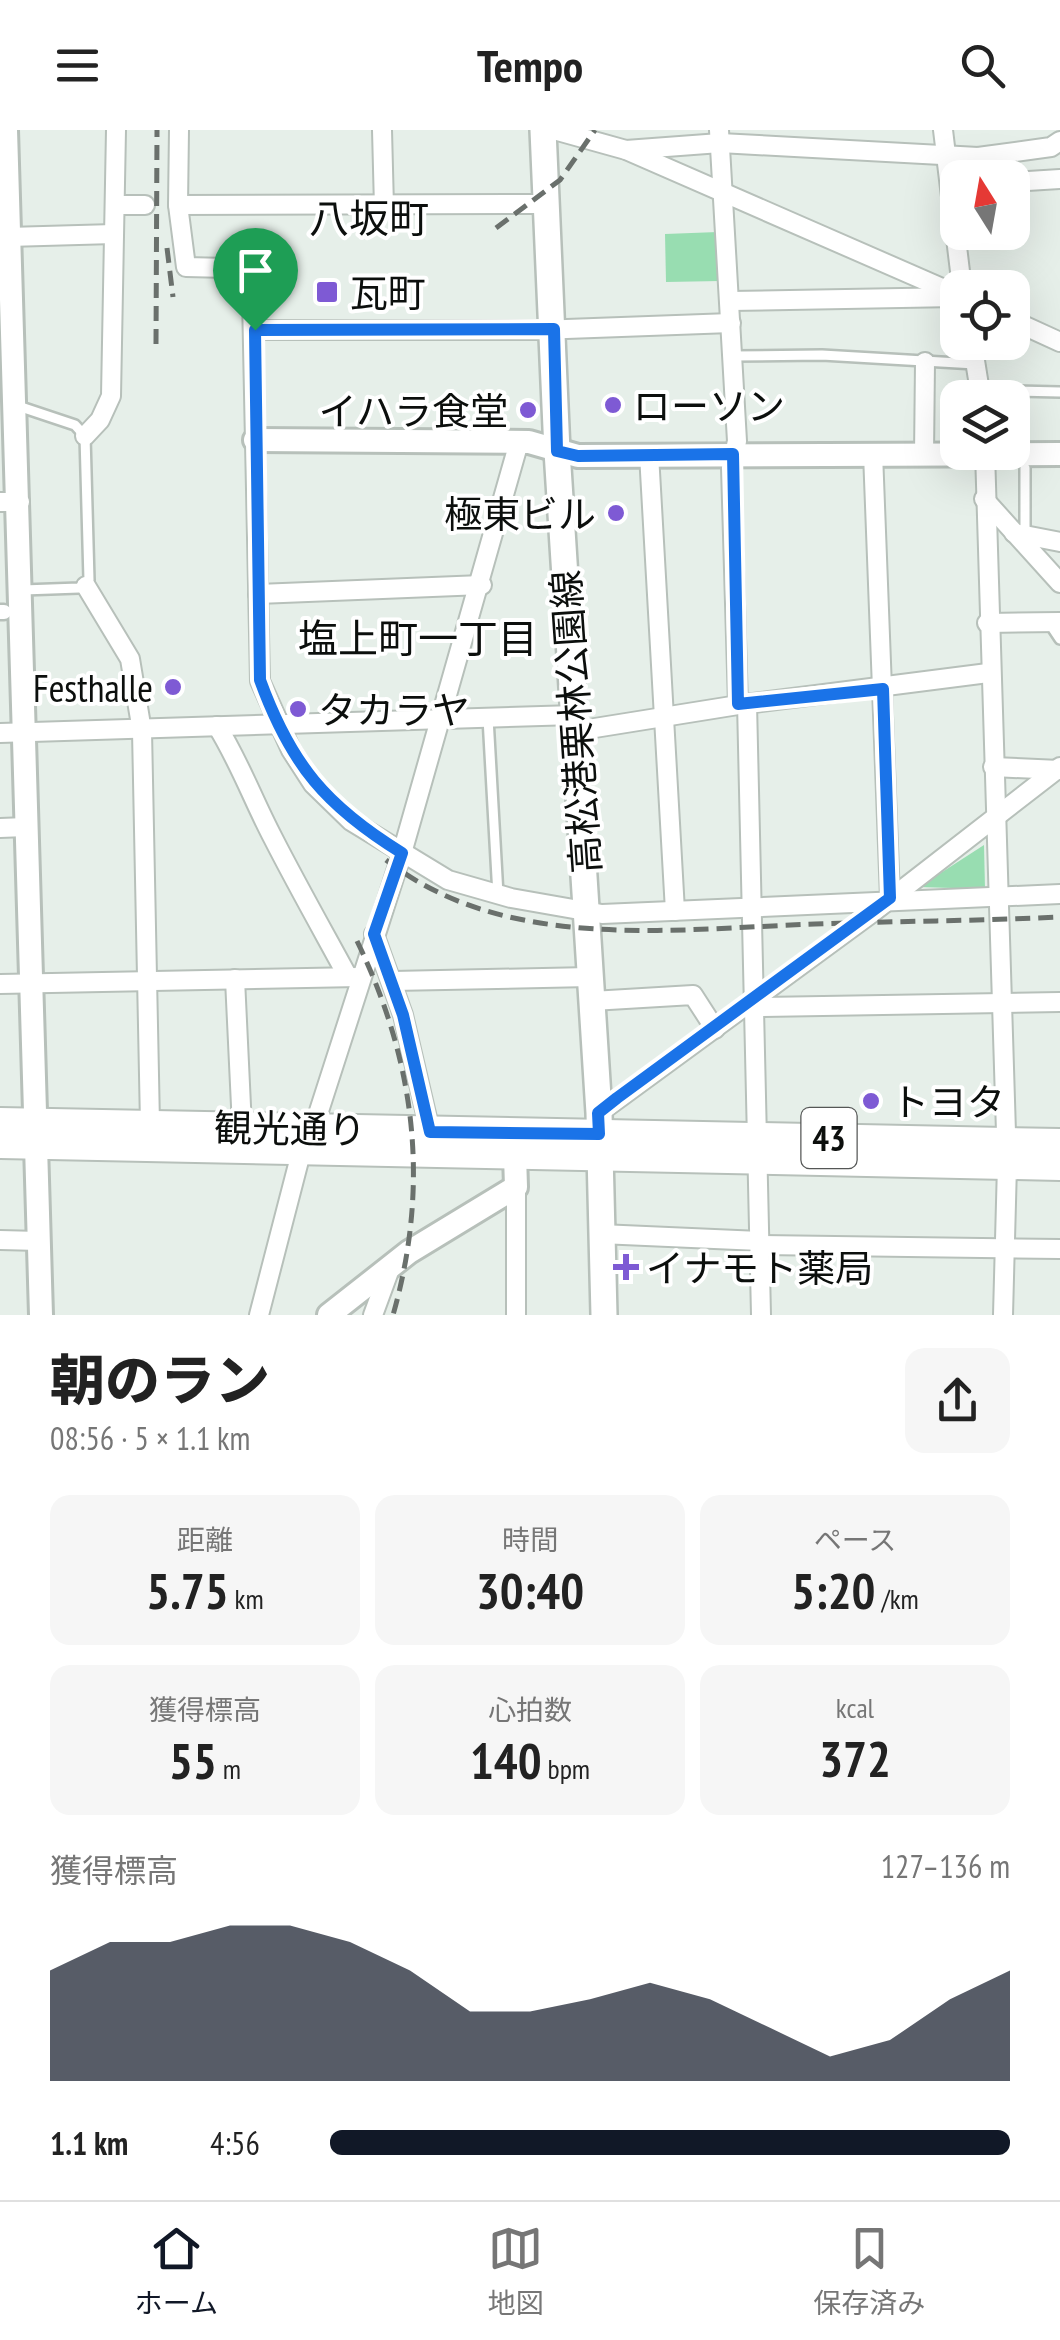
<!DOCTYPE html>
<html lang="ja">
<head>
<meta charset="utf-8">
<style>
  body { margin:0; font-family:"PT Sans Narrow","Noto Sans JP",sans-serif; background:#f6f6f6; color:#222; height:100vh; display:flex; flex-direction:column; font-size:38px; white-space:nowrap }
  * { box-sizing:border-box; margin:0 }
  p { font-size:32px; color:#767676 }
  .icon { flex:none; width:55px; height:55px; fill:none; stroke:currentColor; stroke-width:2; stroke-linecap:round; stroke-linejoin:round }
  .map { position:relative; height:1185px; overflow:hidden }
  .details { display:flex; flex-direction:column; background:#fff; flex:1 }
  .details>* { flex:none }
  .needle { width:65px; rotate:349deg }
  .buttons { position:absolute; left:940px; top:30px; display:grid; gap:20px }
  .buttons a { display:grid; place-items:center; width:90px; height:90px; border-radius:20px; background:#fff; box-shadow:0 10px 40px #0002; font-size:50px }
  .pin { position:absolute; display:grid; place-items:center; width:85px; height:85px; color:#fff; margin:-102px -42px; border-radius:50% 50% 50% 0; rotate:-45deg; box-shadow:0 0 10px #0007 }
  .pin .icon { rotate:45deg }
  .round { display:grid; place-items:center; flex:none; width:105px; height:105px; border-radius:20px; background:#f6f6f6 }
  .headline { display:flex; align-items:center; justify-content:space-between; height:170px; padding:0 50px }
  h1 { font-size:55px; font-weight:800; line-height:75px }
  .metrics { display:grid; grid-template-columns:repeat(3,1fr); gap:15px; height:170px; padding:10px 50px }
  .metrics div { display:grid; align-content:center; border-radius:20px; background:#f6f6f6; text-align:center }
  .metrics b { font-size:50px; font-weight:800 }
  .metrics small { font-size:28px; font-weight:400 }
  .metrics p { font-size:28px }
  .chart { height:280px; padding:20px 50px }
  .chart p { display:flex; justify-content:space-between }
  .chart svg { width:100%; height:180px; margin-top:10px; fill:#111827; opacity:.7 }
  ul { padding:0 50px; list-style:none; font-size:32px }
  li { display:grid; grid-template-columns:160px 120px 1fr; align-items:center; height:75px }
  li i { height:25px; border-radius:12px; background:#111827 }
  header { display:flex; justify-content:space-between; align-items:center; height:130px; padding:0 50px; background:#fff; font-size:45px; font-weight:800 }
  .tabs { display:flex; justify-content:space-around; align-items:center; height:140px; border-top:2px solid #e0e0e0; background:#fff; font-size:28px; color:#767676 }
  .tabs a { display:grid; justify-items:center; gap:5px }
  .tabs .current { color:#111827 }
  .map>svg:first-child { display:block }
  .green { fill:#98ddb1 }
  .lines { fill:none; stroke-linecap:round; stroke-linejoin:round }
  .service-casing { stroke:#b7c0ba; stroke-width:14 }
  .pedestrian-casing { stroke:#b7c0ba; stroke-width:19 }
  .minor-casing { stroke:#b7c0ba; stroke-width:22 }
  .tertiary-casing { stroke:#b7c0ba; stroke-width:28 }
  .secondary-casing { stroke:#b7c0ba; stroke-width:30 }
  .primary-casing { stroke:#b7c0ba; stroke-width:32 }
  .service { stroke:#fff; stroke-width:9 }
  .pedestrian { stroke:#fff; stroke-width:14 }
  .minor { stroke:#fff; stroke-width:18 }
  .tertiary { stroke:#fff; stroke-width:22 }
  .secondary { stroke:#fff; stroke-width:25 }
  .primary { stroke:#fff; stroke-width:28 }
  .rail { stroke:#6a706c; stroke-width:5; stroke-dasharray:15 8; stroke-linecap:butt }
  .route-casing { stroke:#fff; stroke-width:20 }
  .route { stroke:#1a73e8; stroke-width:12 }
  .poi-dot { fill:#7e5ad4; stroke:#fff; stroke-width:4 }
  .labels { text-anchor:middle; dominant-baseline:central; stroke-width:8; stroke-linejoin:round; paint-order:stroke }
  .shield { fill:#fff; stroke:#555756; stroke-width:2.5 }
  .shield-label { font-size:35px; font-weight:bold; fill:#0c0f0d }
  .poi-label { font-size:38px; fill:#0c0f0d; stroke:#fff; text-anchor:start }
  .street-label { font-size:38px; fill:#0c0f0d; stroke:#fff }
  .neighbourhood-label { font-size:40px; fill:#0c0f0d; stroke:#fff }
</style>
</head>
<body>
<header><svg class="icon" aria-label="menu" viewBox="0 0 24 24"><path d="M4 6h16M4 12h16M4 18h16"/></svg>Tempo<svg class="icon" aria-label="search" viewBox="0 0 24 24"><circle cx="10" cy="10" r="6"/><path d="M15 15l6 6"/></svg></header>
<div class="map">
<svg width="1060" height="1185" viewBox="0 0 1060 1185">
  <rect width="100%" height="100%" fill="#e6efe9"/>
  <g class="green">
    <path d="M718 102 720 151 666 152 665 104Z"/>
    <path d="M984 715 985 759 919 757Z"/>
  </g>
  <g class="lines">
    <defs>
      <g id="service">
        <path d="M733 226 822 225 975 234"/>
        <path d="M980 260 1060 262"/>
        <path d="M18 276 75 295 85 306 89 450 79 458 23 460"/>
        <path d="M1025 338V405"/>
        <path d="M1050 494 1060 509"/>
        <path d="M488 588 498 765"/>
      </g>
      <path id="pedestrian" d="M0 482H4"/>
      <g id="minor">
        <path d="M179 0 178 75 186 137 228 138 236 148"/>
        <path d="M382 0 384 77"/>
        <path d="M554 0 626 20 958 165"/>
        <path d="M719 0 737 311 731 338 738 575"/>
        <path d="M943 0 962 158"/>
        <path d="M626 20 720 13 978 27 1051 17 1060 11"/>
        <path d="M1012 52 1060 49"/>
        <path d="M115 75H145"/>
        <path d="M178 75 546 74"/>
        <path d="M8 107 114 104"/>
        <path d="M252 168 260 551 291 620 313 654 351 691 448 750 511 768 602 784 1060 764"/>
        <path d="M730 171 957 167"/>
        <path d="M1012 190 1060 212"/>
        <path d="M255 200H539L731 193"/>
        <path d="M972 212 981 268"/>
        <path d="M85 306 100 290 111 266 116 0"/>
        <path d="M985 322 1007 1035 1003 1185"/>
        <path d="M873 323 890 768"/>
        <path d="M649 324 675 781"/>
        <path d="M924 326 925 232"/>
        <path d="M984 369 1060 453"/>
        <path d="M0 372H20"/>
        <path d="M1014 403 1060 412"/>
        <path d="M86 456 130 529 142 601 150 994"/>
        <path d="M258 464 482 455"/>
        <path d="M987 493 1060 492"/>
        <path d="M747 573 761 1185"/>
        <path d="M217 596C240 633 253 670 273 708 297 755 323 801 348 847"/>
        <path d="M576 601 738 575 988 543"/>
        <path d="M0 603 575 585"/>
        <path d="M993 637 1060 640"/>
        <path d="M0 698 26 697"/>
        <path d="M374 804 403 885 430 1001"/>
        <path d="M235 849 242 997"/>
        <path d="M393 851 590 847"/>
        <path d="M0 854 359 847"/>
        <path d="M753 870 763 877 1060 872"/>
        <path d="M592 871 693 865 715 899"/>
        <path d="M599 983 872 783 1060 637"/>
        <path d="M318 999 319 981 402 723 519 312"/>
        <path d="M516 1057V1185"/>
        <path d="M600 1104 760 1111"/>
        <path d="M0 1110 39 1111"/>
        <path d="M760 1115 1060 1119"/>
        <path d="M259 1185 302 1019"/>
        <path d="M373 1185 391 1136"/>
      </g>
      <g id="tertiary">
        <path d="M6 0 41 1185"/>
        <path d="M255 310 529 312 578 326 1060 324"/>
        <path d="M329 1185 409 1122 516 1057 515 1025"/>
      </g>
      <path id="secondary" d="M543 0 557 321 599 983 604 1185"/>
      <g id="primary">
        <path d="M0 992 1060 1013"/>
        <path d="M0 1014 1060 1036"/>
      </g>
    </defs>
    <use href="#service" class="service-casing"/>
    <use href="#pedestrian" class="pedestrian-casing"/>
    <use href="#minor" class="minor-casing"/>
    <use href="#tertiary" class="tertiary-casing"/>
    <use href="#secondary" class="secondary-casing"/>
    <use href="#primary" class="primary-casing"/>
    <use href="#service" class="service"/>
    <use href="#pedestrian" class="pedestrian"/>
    <use href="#minor" class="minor"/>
    <use href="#tertiary" class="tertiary"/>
    <use href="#secondary" class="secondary"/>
    <use href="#primary" class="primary"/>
    <g class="rail">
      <path d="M496 98 560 50 595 0"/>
      <path d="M167 118 173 167"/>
      <path d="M156 214 157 0"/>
      <path d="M386 730C505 823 674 799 815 794 897 791 978 791 1060 787"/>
      <path d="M357 811C416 933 430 1055 393 1185"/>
    </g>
  </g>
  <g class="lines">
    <defs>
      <path id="route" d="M554 199 557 321 578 326 733 324 738 574 883 559 890 768 617 968 598 983 599 1004 430 1002 403 885 374 804 402 723C326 676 291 635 260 550L255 200Z"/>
    </defs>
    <use href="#route" class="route-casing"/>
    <use href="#route" class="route"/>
  </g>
  <g class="poi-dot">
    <rect x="315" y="150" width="24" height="24" rx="5"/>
    <circle cx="613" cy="275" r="10"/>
    <circle cx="528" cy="280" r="10"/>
    <circle cx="616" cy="383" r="10"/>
    <circle cx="173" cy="557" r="10"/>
    <circle cx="298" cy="579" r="10"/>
    <circle cx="871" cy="971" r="10"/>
    <path d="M621 1122h10v10h10v10h-10v10h-10v-10h-10v-10h10z"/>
  </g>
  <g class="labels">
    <rect class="shield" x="801.5" y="978" width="55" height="60" rx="8"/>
    <g class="shield-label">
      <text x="829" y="1008">43</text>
    </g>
    <g class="poi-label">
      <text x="350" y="162">瓦町</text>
      <text x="633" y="275">ローソン</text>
      <text x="508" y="280" text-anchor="end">イハラ食堂</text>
      <text x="596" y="383" text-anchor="end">極東ビル</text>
      <text x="153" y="557" text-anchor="end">Festhalle</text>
      <text x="318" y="579">タカラヤ</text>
      <text x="891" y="971">トヨタ</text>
      <text x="646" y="1137">イナモト薬局</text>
    </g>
    <g class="street-label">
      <text transform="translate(575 592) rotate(-94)">高松港栗林公園線</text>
      <text transform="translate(290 998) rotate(1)">観光通り</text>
    </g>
    <g class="neighbourhood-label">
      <text x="369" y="88">八坂町</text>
      <text x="418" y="508">塩上町一丁目</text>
    </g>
  </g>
</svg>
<div class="buttons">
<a><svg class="needle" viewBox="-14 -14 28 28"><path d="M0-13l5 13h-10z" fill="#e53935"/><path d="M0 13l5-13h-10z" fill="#767676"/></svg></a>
<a><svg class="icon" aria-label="locate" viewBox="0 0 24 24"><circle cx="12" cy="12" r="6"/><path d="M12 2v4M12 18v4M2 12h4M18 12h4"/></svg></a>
<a><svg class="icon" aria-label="layers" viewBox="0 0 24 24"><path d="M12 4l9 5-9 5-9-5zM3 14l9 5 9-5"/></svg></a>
</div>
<div class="pin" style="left:255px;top:200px;background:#1e9e55"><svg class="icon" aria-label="arrive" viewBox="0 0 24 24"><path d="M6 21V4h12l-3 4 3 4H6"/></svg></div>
</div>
<section class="details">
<div class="headline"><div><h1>朝のラン</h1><p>08:56 · 5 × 1.1 km</p></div><a class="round"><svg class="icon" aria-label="share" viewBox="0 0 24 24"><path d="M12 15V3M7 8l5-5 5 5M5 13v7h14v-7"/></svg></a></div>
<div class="metrics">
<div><p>距離</p><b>5.75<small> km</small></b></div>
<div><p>時間</p><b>30:40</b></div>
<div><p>ペース</p><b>5:20<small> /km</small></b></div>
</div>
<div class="metrics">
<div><p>獲得標高</p><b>55<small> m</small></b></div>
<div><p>心拍数</p><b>140<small> bpm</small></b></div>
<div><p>kcal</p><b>372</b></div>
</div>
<div class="chart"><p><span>獲得標高</span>127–136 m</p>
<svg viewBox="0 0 160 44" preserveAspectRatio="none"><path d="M0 44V17L10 10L20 10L30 6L40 6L50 10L60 17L70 27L80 27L90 24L100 20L110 24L120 31L130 38L140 34L150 24L160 17V44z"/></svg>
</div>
<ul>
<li><b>1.1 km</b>4:56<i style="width:100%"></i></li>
</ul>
</section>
<nav class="tabs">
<a class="current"><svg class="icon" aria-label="home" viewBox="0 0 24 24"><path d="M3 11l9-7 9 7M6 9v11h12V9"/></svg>ホーム</a>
<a><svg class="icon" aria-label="map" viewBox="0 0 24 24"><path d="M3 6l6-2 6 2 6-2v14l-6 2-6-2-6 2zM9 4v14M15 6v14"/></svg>地図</a>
<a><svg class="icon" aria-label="saved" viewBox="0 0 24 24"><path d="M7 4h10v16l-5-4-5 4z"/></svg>保存済み</a>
</nav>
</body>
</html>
